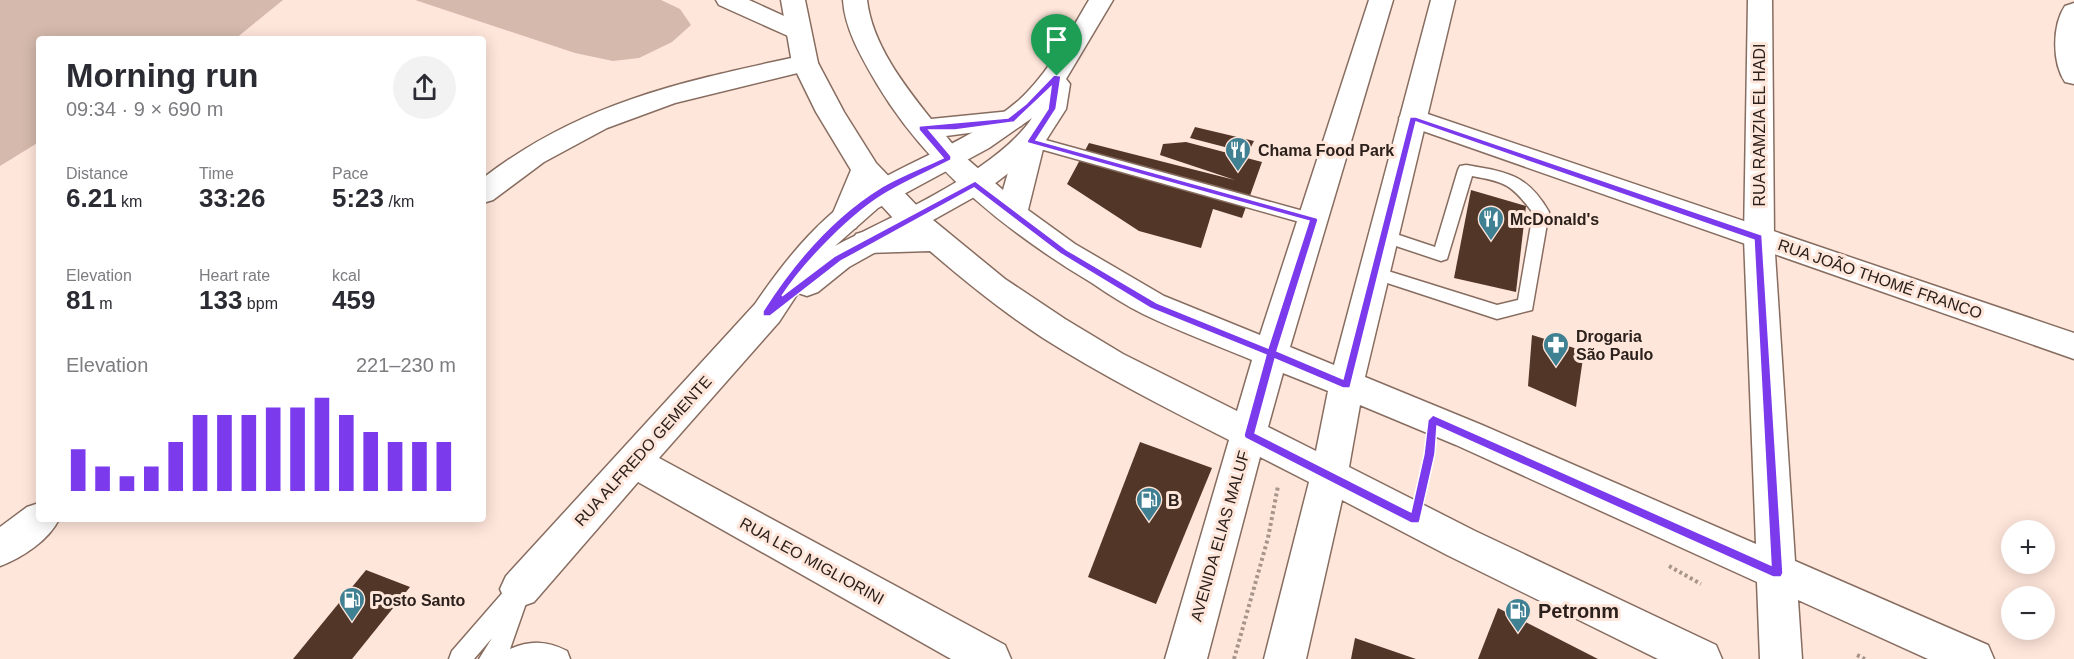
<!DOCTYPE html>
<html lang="en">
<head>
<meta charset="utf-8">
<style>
  body { margin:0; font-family:Arial,sans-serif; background:#f2f2f3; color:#2b2b33; height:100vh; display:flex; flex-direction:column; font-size:22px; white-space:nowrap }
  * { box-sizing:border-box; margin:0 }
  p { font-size:20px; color:#7c7c81 }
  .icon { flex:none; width:33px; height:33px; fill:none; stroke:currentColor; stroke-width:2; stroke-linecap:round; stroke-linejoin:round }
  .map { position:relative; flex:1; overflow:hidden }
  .side { position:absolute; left:36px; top:36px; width:450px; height:486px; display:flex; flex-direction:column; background:#fff; border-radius:6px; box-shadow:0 3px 15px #0003 }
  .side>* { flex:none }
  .fabs { position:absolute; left:2001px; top:520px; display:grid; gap:12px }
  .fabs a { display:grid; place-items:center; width:54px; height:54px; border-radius:50%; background:#fff; box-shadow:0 3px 15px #0003; font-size:30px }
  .pin { position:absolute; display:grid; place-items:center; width:51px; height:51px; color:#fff; margin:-62px -26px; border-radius:50% 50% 50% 0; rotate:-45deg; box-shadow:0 0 6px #0007 }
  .pin .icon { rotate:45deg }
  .round { display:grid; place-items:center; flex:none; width:63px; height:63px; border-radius:32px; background:#f2f2f3 }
  .overview { display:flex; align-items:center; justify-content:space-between; height:102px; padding:0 30px }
  h1 { font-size:33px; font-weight:600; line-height:45px }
  .stats { display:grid; grid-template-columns:repeat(3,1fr); gap:9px; height:102px; padding:6px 30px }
  .stats div { display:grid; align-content:center }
  .stats b { font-size:26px; font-weight:600 }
  .stats small { font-size:16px; font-weight:400 }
  .stats p { font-size:16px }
  .chart { height:168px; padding:12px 30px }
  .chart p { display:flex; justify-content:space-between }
  .chart svg { width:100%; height:108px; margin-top:6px; stroke:#7c3aed; stroke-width:6 }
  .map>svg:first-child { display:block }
  .green { fill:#d4b9ac }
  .building { fill:#523628 }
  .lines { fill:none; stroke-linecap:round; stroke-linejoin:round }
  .lane-casing { stroke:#876d60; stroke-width:3 }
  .street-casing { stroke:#876d60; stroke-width:3 }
  .secondary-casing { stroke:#876d60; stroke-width:3 }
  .path { stroke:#a7948b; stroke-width:4; stroke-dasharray:3 3; stroke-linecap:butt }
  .lane { fill:#fff; fill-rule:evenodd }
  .street { fill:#fff; fill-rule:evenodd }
  .secondary { fill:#fff; fill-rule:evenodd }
  .route { fill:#7c3aed; stroke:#fff; stroke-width:1.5; fill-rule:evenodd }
  .labels { text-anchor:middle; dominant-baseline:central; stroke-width:6; stroke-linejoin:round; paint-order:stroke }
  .street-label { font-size:16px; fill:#2b201b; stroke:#ffe6db }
  .poi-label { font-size:16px; font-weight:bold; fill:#2b201b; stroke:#ffe6db; text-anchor:start }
  .near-poi-label { font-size:20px; font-weight:bold; fill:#2b201b; stroke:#ffe6db; text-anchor:start }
</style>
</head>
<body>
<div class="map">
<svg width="2074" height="659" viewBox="0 0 2074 659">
  <rect width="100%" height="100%" fill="#ffe6db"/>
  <g class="green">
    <path d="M0 0H283L235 39H39V142L0 166Z"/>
    <path d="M415 0H661L680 9 691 25 672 42 639 58 613 61 575 53Z"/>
  </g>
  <g class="building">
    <path d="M1195 127 1254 141 1248 153 1190 138Z"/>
    <path d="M1186 142 1262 162 1242 218 1213 209 1201 248 1139 231 1067 184 1089 143 1235 180 1160 155 1163 144Z"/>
    <path d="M1471 190 1526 206 1516 292 1454 278Z"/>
    <path d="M1532 335 1584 351 1576 407 1528 386Z"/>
    <path d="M1140 442 1212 468 1156 604 1088 577Z"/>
    <path d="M366 570 410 587 352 659H293Z"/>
    <path d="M1498 608 1598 659H1478Z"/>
    <path d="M1355 638 1416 659H1351Z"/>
  </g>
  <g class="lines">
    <defs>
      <g id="lane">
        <path d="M1031 136 1314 214 1320 216 1322 220 1320 224 1314 226 1026 145 1023 141Z"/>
        <path d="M1466 165C1507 172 1527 174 1549 212L1532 310 1497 319 1369 277 1366 273 1369 269 1375 267 1497 305 1518 300 1533 213C1512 185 1506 182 1472 176L1447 259 1441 261 1378 240 1376 236 1378 232 1384 230 1435 247 1458 170 1460 166Z"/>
        <path d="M520 579 528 582 531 589 510 649C531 640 547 641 567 651L570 659H479L492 638 474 659H449L452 651 512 582Z"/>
      </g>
      <g id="street">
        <path d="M716 0H749L806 26 810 31 806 36 797 39 788 36 719 5Z"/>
        <path d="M1089 0H1113L1066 79 1070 84 1066 109 1041 148 985 191 849 267 818 292 807 296 798 293 779 322 659 458 1005 645 1011 659H951L638 482 534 602 520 607 506 602 500 589 506 576 755 304C787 257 825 210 876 182 924 155 976 137 1018 101 1049 73 1068 35 1089 0ZM1032 118C997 171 892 216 835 246L878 208 989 148Z"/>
        <path d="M2074 3V84L2065 82C2052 63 2052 25 2065 6Z"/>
        <path d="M805 55 814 57 818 63 814 69 675 103 607 128 544 162 493 200 483 203V178C583 101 685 81 805 55Z"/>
        <path d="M1413 109 2074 333V359L1403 124 1399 118 1403 112Z"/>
        <path d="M39 503V519H59C49 540 22 558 0 566V527L27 507Z"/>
      </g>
      <path id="secondary" d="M781 0H805L818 63 844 112 876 163 922 211 1005 279 1065 319 1123 354 1237 411 1252 360C1216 345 1178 331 1143 314 1125 305 1108 294 1092 283 1008 233 927 168 877 84 862 58 845 30 843 0H867C872 44 904 85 931 119L1011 111 1021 114 1025 120 1021 126 946 136 958 151 1003 190 1017 141 1021 134 1031 132 1041 134 1045 141 1028 210 1075 244 1164 296 1260 335 1369 0H1393L1290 347 1334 365 1431 0H1455L1365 377 1482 425 1756 544 1744 238 1748 0H1772L1774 238 1795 561 1988 645 1994 659H1928L1798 600 1802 659H1760L1757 582 1456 445 1360 405 1349 467 1475 531 1716 645 1722 659H1658L1447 555 1342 500 1306 659H1264L1309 482 1260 457 1207 659H1165L1229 440C1166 408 1103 376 1043 338 1003 312 966 282 930 251L867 253 856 250 852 242 856 234 867 231 904 230 871 194 856 228 845 231 834 228 830 220 851 170 816 112 792 63ZM1283 373 1328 391 1316 451 1268 427Z"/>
    </defs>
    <use href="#lane" class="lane-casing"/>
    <use href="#street" class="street-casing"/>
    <use href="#secondary" class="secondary-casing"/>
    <g class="path">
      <path d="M1423 484 1429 453"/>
      <path d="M1669 566 1701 584"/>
      <path d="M1857 655 1865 659"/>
      <path d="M1234 659 1268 538 1278 486"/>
    </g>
    <use href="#lane" class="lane"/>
    <use href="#street" class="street"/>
    <use href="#secondary" class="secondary"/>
  </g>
  <path class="route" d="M1054 75 1061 76 1056 109 1036 140 1317 218 1318 220 1277 351 1343 379 1410 117H1416L1762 235 1783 573 1781 577H1773L1437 426 1435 454 1420 520 1419 523H1411L1245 438 1244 435 1266 355 1150 308 1061 254 974 188 841 261 770 316H763V311C793 264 833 217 880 188 900 176 922 168 943 158L919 130V126L1008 118 1026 104ZM1051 87 1048 109 1027 141 1028 143 1309 221 1268 348 1157 303 1067 250 975 181 835 256 782 296C804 262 853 212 888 192 908 180 930 171 951 160V156L929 130H955L1014 122ZM1416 122 1754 240 1771 565 1433 415 1428 420 1424 454 1411 512 1255 433 1275 359 1343 388H1350Z"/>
  <defs>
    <symbol id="restaurant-pin" viewBox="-11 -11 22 30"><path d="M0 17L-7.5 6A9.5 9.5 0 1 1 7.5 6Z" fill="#3f8093" stroke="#ffe6db"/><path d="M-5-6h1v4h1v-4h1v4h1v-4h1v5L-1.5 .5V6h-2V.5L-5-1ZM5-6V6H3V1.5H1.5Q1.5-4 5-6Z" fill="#fff"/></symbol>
    <symbol id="pharmacy-pin" viewBox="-11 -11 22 30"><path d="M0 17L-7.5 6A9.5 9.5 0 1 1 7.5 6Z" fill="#3f8093" stroke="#ffe6db"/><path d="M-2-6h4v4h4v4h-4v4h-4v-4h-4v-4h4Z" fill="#fff"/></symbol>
    <symbol id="fuel-pin" viewBox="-11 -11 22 30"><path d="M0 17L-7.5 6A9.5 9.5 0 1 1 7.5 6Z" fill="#3f8093" stroke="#ffe6db"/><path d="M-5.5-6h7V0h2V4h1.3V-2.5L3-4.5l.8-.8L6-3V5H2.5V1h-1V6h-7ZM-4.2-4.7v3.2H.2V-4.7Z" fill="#fff"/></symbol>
  </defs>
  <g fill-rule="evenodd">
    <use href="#restaurant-pin" x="1223" y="135" width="30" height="40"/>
    <use href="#restaurant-pin" x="1476" y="204" width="30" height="40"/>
    <use href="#pharmacy-pin" x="1541" y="330" width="30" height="40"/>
    <use href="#fuel-pin" x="1134" y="485" width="30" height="40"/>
    <use href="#fuel-pin" x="337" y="585" width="30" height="40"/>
    <use href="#fuel-pin" x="1503" y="596" width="30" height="40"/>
  </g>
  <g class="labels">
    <g class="street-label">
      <text transform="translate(1759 125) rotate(-90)">RUA RAMZIA EL HADI</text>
      <text transform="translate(1880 279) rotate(19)">RUA JOÃO THOMÉ FRANCO</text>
      <text transform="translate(643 451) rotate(-48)">RUA ALFREDO GEMENTE</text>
      <text transform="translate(1220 536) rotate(-74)">AVENIDA ELIAS MALUF</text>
      <text transform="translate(812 561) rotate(29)">RUA LEO MIGLIORINI</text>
    </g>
    <g class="poi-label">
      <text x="1258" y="150">Chama Food Park</text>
      <text x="1510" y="219">McDonald's</text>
      <text x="1576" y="336">Drogaria<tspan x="1576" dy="18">São Paulo</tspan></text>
      <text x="1168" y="500">B</text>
      <text x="372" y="600">Posto Santo</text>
    </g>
    <g class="near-poi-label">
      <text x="1538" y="611">Petronm</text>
    </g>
  </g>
</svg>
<div class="fabs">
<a>+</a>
<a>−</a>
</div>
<div class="pin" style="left:1057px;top:76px;background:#1e9e55"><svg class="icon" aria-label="arrive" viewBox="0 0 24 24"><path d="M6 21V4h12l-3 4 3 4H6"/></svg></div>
<section class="side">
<div class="overview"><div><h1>Morning run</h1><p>09:34 · 9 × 690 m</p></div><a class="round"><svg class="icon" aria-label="share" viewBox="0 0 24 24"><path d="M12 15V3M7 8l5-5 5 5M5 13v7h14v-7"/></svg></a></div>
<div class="stats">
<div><p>Distance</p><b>6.21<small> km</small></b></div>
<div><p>Time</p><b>33:26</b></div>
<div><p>Pace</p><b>5:23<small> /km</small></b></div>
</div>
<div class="stats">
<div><p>Elevation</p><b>81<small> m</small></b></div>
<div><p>Heart rate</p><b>133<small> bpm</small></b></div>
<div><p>kcal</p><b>459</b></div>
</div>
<div class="chart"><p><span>Elevation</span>221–230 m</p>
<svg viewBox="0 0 160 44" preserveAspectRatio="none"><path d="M5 44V27M15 44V34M25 44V38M35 44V34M45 44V24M55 44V13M65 44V13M75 44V13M85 44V10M95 44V10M105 44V6M115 44V13M125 44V20M135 44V24M145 44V24M155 44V24"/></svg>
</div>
</section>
</div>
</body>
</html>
